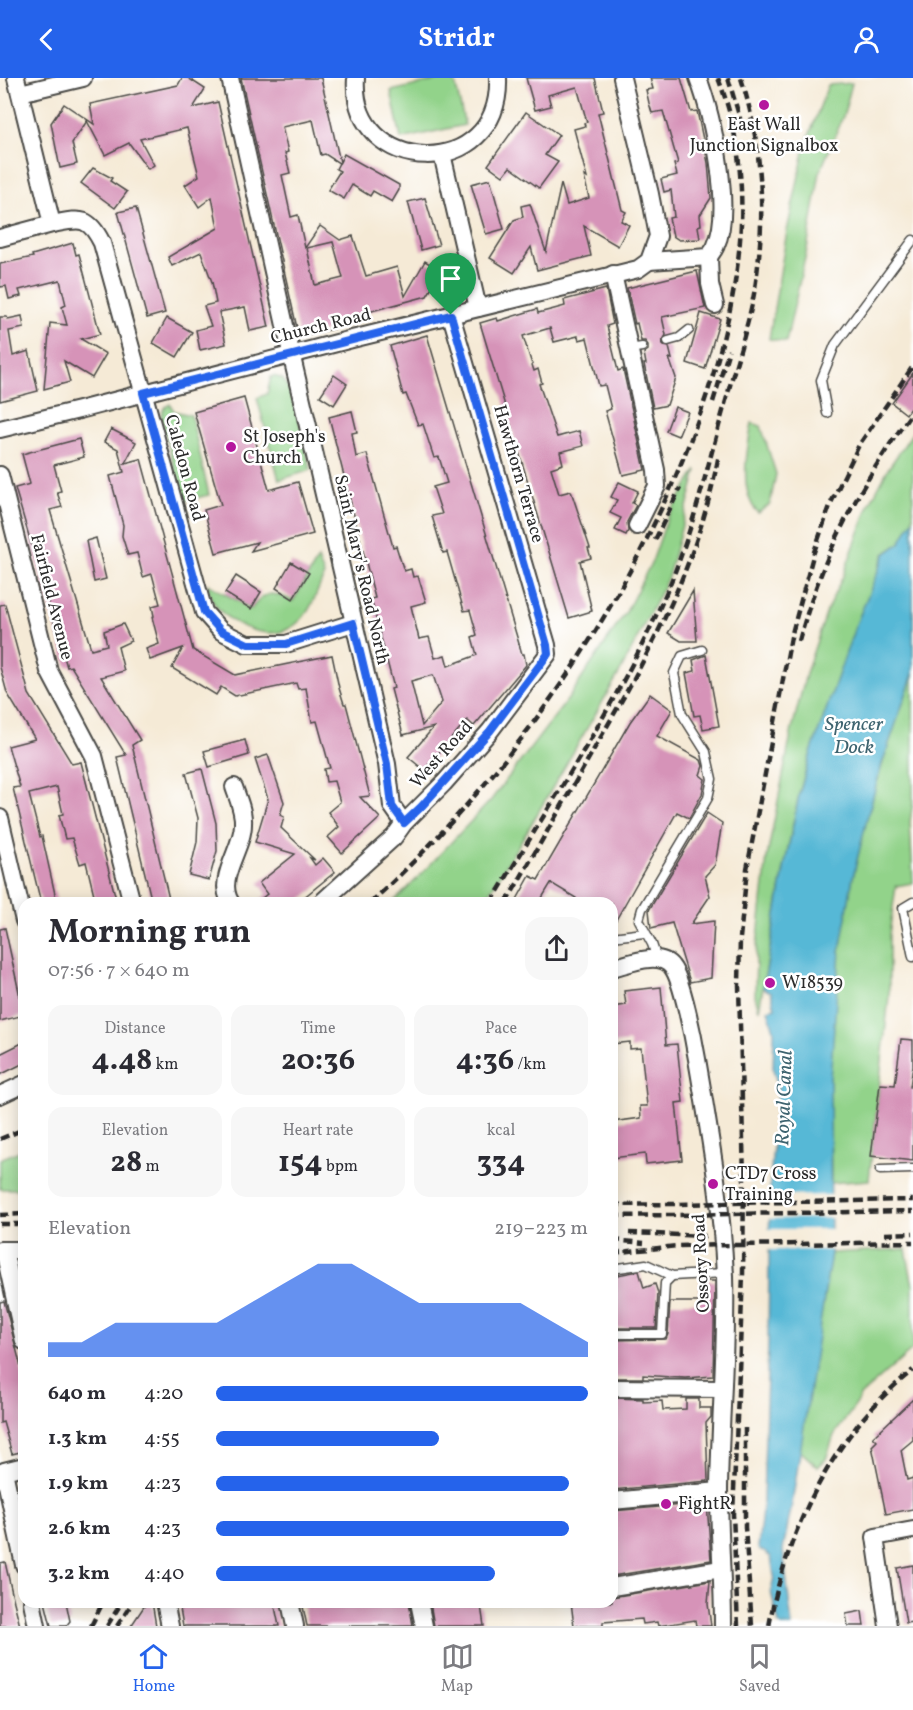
<!DOCTYPE html>
<html lang="en">
<head>
<meta charset="utf-8">
<style>
  body { margin:0; font-family:Vollkorn,serif; background:#f7f7f7; color:#2b2b33; height:100vh; display:flex; flex-direction:column; font-size:22px; white-space:nowrap }
  * { box-sizing:border-box; margin:0 }
  p { font-size:20px; color:#7c7c81 }
  .icon { flex:none; width:33px; height:33px; fill:none; stroke:currentColor; stroke-width:2; stroke-linecap:round; stroke-linejoin:round }
  .map { position:relative; flex:1; overflow:hidden }
  .side { position:absolute; left:18px; top:819px; width:600px; height:711px; display:flex; flex-direction:column; background:#fff; border-radius:18px; box-shadow:0 3px 15px #0003 }
  .side>* { flex:none }
  .pin { position:absolute; display:grid; place-items:center; width:51px; height:51px; color:#fff; margin:-62px -26px; border-radius:50% 50% 50% 0; rotate:-45deg; box-shadow:0 0 6px #0007 }
  .pin .icon { rotate:45deg }
  .round { display:grid; place-items:center; flex:none; width:63px; height:63px; border-radius:18px; background:#f7f7f7 }
  .headline { display:flex; align-items:center; justify-content:space-between; height:102px; padding:0 30px }
  h1 { font-size:33px; font-weight:700; line-height:45px }
  .metrics { display:grid; grid-template-columns:repeat(3,1fr); gap:9px; height:102px; padding:6px 30px }
  .metrics div { display:grid; align-content:center; border-radius:15px; background:#f7f7f7; text-align:center }
  .metrics b { font-size:30px; font-weight:700 }
  .metrics small { font-size:16px; font-weight:400 }
  .metrics p { font-size:16px }
  .chart { height:168px; padding:12px 30px }
  .chart p { display:flex; justify-content:space-between }
  .chart svg { width:100%; height:108px; margin-top:6px; fill:#2563eb; opacity:.7 }
  ul { padding:0 30px; list-style:none; font-size:20px }
  li { display:grid; grid-template-columns:96px 72px 1fr; align-items:center; height:45px }
  li i { height:15px; border-radius:8px; background:#2563eb }
  header { display:flex; justify-content:space-between; align-items:center; height:78px; padding:0 30px; background:#2563eb; color:#fff; font-size:27px; font-weight:700 }
  .menu { display:flex; justify-content:space-around; align-items:center; height:84px; border-top:2px solid #e1e1e2; background:#fff; font-size:16px; color:#7c7c81 }
  .menu a { display:grid; justify-items:center; gap:3px }
  .menu .selected { color:#2563eb }
  .map>svg:first-child { display:block }
  .green { fill:#92d38a; stroke:#5e7f5a; stroke-width:1.5 }
  .water { fill:#57b8d6; stroke:#417280; stroke-width:1.5 }
  .pier { fill:#f5ead6 }
  .building { fill:#d693b8; fill-rule:evenodd }
  .lines { fill:none; stroke-linecap:round; stroke-linejoin:round }
  .service-casing { stroke:#494845; stroke-width:11 }
  .minor-casing { stroke:#494845; stroke-width:20 }
  .service { stroke:#fff; stroke-width:8 }
  .minor { stroke:#fff; stroke-width:16 }
  .rail { stroke:#2b2b2b; stroke-width:4.5; stroke-dasharray:9 4.5; stroke-linecap:butt }
  .route-casing { stroke:#fff; stroke-width:12 }
  .route { stroke:#2563eb; stroke-width:8 }
  .poi-dot { fill:#b5179e; stroke:#fff; stroke-width:2 }
  .labels { text-anchor:middle; dominant-baseline:central; stroke-width:5; stroke-linejoin:round; paint-order:stroke }
  .poi-label { font-size:18px; fill:#2b2b2b; stroke:#fff; text-anchor:start }
  .street-label { font-size:18px; fill:#2b2b2b; stroke:#fff }
  .water-label { font-size:20px; font-style:italic; fill:#3d636f; stroke:#fff }
</style>
</head>
<body>
<header><svg class="icon" aria-label="back" viewBox="0 0 24 24"><path d="M15 5l-7 7 7 7"/></svg>Stridr<svg class="icon" aria-label="person" viewBox="0 0 24 24"><circle cx="12" cy="8" r="4"/><path d="M4 21q1-7 8-7t8 7"/></svg></header>
<div class="map">
<svg width="913" height="1548" viewBox="0 0 913 1548">
  <rect width="100%" height="100%" fill="#fff"/>
  <filter id="ink" filterUnits="userSpaceOnUse"><feTurbulence type="fractalNoise" baseFrequency=".0167" numOctaves="2"/><feDisplacementMap in="SourceGraphic" scale="12" xChannelSelector="R" yChannelSelector="G"/><feConvolveMatrix kernelMatrix="1 2 1 2 8 2 1 2 1" color-interpolation-filters="sRGB"/></filter>
  <filter id="wash" filterUnits="userSpaceOnUse"><feTurbulence type="fractalNoise" baseFrequency=".008" numOctaves="4" result="noise"/><feDisplacementMap in="SourceGraphic" scale="24" xChannelSelector="R" yChannelSelector="G"/><feGaussianBlur stdDeviation="1.35" result="paint"/><feColorMatrix in="noise" values="0 0 0 0 0 0 0 0 0 0 0 0 0 0 0 0 0 1.4 0 .05"/><feComposite in="paint" operator="in"/></filter>
  <g filter="url(#wash)">
    <rect width="100%" height="100%" fill="#f5ead6"/>
    <g class="green">
      <path d="M448 0H454L465 47 401 61 391 13Z"/>
      <path d="M852 5 844 36 820 94 807 171 786 264 769 261 787 153 805 69 828 7Z"/>
      <path d="M274 298 283 301 294 320 311 392 279 402 257 320 267 316 271 299Z"/>
      <path d="M170 326 174 333 191 337 209 417 183 423 161 338 164 330Z"/>
      <path d="M752 345 761 348 776 396 770 426 758 435C738 413 747 372 752 345Z"/>
      <path d="M913 354V441L900 465 884 476 810 678 799 717 784 791 759 932 755 918 756 877 767 779 792 651 807 592 828 530 843 498 869 427 888 391Z"/>
      <path d="M697 392 668 499 644 547 620 594 529 750 483 825H392L408 810 491 722 568 621 626 534 653 481 668 438Z"/>
      <path d="M318 481 324 497C315 519 309 542 286 552 259 564 207 537 208 506L251 531C266 512 272 513 293 523Z"/>
      <path d="M913 596V723L910 744 913 805 896 808 889 857V918L869 1102 831 1105C831 1070 829 1035 830 1000 831 958 834 915 840 873 853 778 880 685 913 596Z"/>
      <path d="M24 1071V1111H0V1081Z"/>
      <path d="M906 1171 913 1208V1271L860 1318 858 1324 834 1357 826 1381 818 1389 799 1372 831 1175Z"/>
    </g>
    <path class="water" d="M913 441V596L882 686 868 737 853 799 840 873 830 1001 831 1175 792 1426 783 1472 792 1548H782L779 1546 771 1514 774 1498 771 1479 758 1470 763 1423 768 1265 770 1105 778 1008 773 992 774 952 768 932 775 930 771 914 763 910 784 791 799 717 810 678 855 549 885 476 900 465Z"/>
    <g class="pier">
      <path d="M834 1117V1140L767 1141V1118Z"/>
      <rect x="767" y="1151" width="67" height="21"/>
    </g>
    <g id="blocks">
      <g class="building">
        <path d="M182 0H188L205 11 193 30 218 24 269 249 250 253 245 229 219 234 226 266 200 272 196 252 211 248 204 228 216 225 212 204 201 174 172 188 168 179 218 150 212 119 199 129 185 107 199 98 187 50 140 61 154 87 148 91 129 65 105 77 87 43 72 65 77 86 60 90 51 45 64 26 94 46 90 26 178 7Z"/>
        <path d="M241 0H321L340 84 344 76 399 107V112L392 124 373 113 370 118 352 107 344 121 328 112 340 93 336 91 339 85 325 76 321 77 313 42 282 49 288 74 285 75 290 95 282 97 291 139 298 137 305 170 320 148 340 162 353 158 366 198 397 189 405 218 425 183 442 193 427 218 331 244 333 251 299 259ZM333 164 343 200 315 207 307 170Z"/>
        <path d="M526 0H595L603 34 598 35 622 132 626 134 621 143 629 147 618 168 584 148 591 178 537 192 531 169 514 195 490 180 514 142 523 139 521 128 530 126 546 174 561 106 567 127 589 120 584 98 587 100 574 51 585 48 584 45 587 44 577 9 548 17 551 28 535 32Z"/>
        <path d="M650 0H681L691 34 697 33 708 85 711 120 700 137 701 147 698 148 700 161 679 162 673 158 669 140 674 139 671 112 664 114 661 101 677 97 674 86 678 85 663 33 652 35 649 25 646 12 653 11Z"/>
        <path d="M526 34 559 57 545 77 558 84 539 110 510 89 503 98 488 87Z"/>
        <path d="M93 90 112 100 110 103 127 114 115 130 81 105Z"/>
        <path d="M490 101 504 151 486 156 471 106Z"/>
        <path d="M425 120 439 167 421 172 408 124Z"/>
        <path d="M136 130 165 235 147 240 118 134Z"/>
        <path d="M73 165 76 177 79 176 100 256 81 261 106 276 92 300 64 283 70 304 44 311 50 245 67 247 62 229 66 227 60 202 19 212 21 218 9 221 6 208 0 209V186L33 179 32 177Z"/>
        <path d="M697 193 705 230 662 239 666 257 662 264 664 268 669 269 672 281 669 280 676 300 667 327 653 330 644 286H646L644 275 648 272V267L645 263H641L637 245 635 246 627 210Z"/>
        <path d="M606 211 613 246 607 248 618 293 623 291 645 392 623 397 605 333 611 331 605 307 599 308 587 260 579 262 578 258 554 264 550 250 523 258 534 293 538 291 542 305 539 306 557 359 579 353 583 368 560 374 563 386 551 390 559 416 571 413 590 470H588L591 480 580 483 592 533 569 540 480 245 497 240 498 243 537 231 538 235 554 231 565 228 564 222Z"/>
        <path d="M701 235 720 241 705 291 687 285Z"/>
        <path d="M22 238 24 250 9 253 13 278 29 273 38 313 0 323V239H7L8 241Z"/>
        <path d="M167 240 192 254 177 279 153 265Z"/>
        <path d="M427 257 522 576H524L526 587 474 648 467 642 424 692 408 679 434 649 403 657 391 611 394 610 371 521 375 520 329 339 352 333 357 354 352 355 356 379 367 376 393 469 396 468 404 493 411 491 413 499 418 498 426 524 411 528 419 561 429 559 435 580 445 577 448 588 477 577 472 559 477 557 470 532 464 533 447 474 443 475 432 438 442 436 433 409 447 405 439 379 434 380 423 346 418 347 406 316 403 317 390 268ZM433 597 442 624 422 648 411 603Z"/>
        <path d="M913 295V326L906 336 892 325Z"/>
        <path d="M334 297 347 306 334 327 320 318Z"/>
        <path d="M244 320 269 412 298 404 313 456 251 473 257 464 216 475 204 432 221 427 194 334Z"/>
        <path d="M675 329 688 334 678 358 666 353Z"/>
        <path d="M111 351 136 364 125 385 141 381 193 572 235 597 332 577 339 610 344 626H346L370 718 360 719 380 740 342 775 328 759 339 749 328 734 340 724 334 703 326 704 324 691 330 690 317 643 312 644 306 610 298 611 296 605 235 618 221 609 216 617 172 590 183 570 150 582 146 571 159 566 152 539 154 538 152 528 160 526 152 496 143 499 137 475 128 477 122 458 123 447 110 398 124 394 118 371 104 364Z"/>
        <path d="M79 361 84 379 54 387 61 413 57 414 62 429 50 432 91 571 107 567 104 553 123 546 131 563 118 569 124 593 101 599 140 662 132 667 170 825H152L117 679 126 677 71 588 67 589 15 410 30 406 22 376Z"/>
        <path d="M619 404 638 413 632 425 636 427 627 444 628 453 626 457 615 452 621 440 610 435 617 422 611 419Z"/>
        <path d="M96 460 106 501 94 504 86 463Z"/>
        <path d="M291 484 309 495 293 521 276 510Z"/>
        <path d="M236 498 261 514 251 531 225 515Z"/>
        <path d="M693 513 697 563H681L668 555Z"/>
        <path d="M5 526 29 616 72 686 81 684 117 825H96L86 784 80 786 72 760 65 761 59 737 63 736 57 709 29 716 40 759 42 758 57 825H41L13 710 20 709 8 668 35 661 7 615 0 589V527Z"/>
        <path d="M706 577 719 648 703 651 700 637 694 638 686 595 695 593 693 582Z"/>
        <path d="M650 616 672 632 657 658 701 682 703 688 700 697 705 701 702 716 689 740 677 734 612 849V825H574L576 820 551 805 539 825H515L530 798 538 802 630 644Z"/>
        <path d="M245 662 249 677 209 689 204 673Z"/>
        <path d="M268 677 284 724 280 737 284 739 281 750 315 782 310 780 315 787 323 780 335 794 297 825H256L267 816 259 805 295 776 255 764 268 721 255 681Z"/>
        <path d="M202 691 216 745 217 773 209 802 189 797 197 764 198 740 186 695Z"/>
        <path d="M707 735 722 745 715 787 705 798 710 818 691 846 714 843 711 900 690 904 672 845 651 850 649 832Z"/>
        <path d="M5 850 24 937 0 943V851Z"/>
        <path d="M661 909 666 967 677 966 683 1024 676 1025 682 1082 646 1086 645 1076 612 1080V1044L641 1040 640 1028H647L641 970 630 971V964L612 966V929L626 927 624 913Z"/>
        <path d="M901 961 913 962V987L910 1009 913 1010V1083L871 1078 880 1006 895 1007Z"/>
        <path d="M24 964V985L0 997V976Z"/>
        <path d="M639 1193 644 1210 655 1206 658 1215 656 1250H612V1198Z"/>
        <path d="M700 1203H715L713 1298 685 1300 643 1297V1300H612V1262L666 1261 668 1256 670 1224H700Z"/>
        <path d="M4 1223 24 1301V1373L12 1376 3 1344 0 1345V1224Z"/>
        <path d="M612 1320 643 1321V1324L662 1323 663 1332 686 1331V1321H699V1330H711V1339L706 1345 708 1403 612 1412Z"/>
        <path d="M913 1321V1362L901 1372 907 1402 913 1400V1431L886 1436 872 1368 877 1363 873 1359Z"/>
        <path d="M707 1425 711 1482 612 1498V1433Z"/>
        <path d="M5 1484 14 1524 20 1548H0V1485Z"/>
        <path d="M913 1487V1544L906 1545 897 1490Z"/>
        <path d="M710 1503 708 1526 711 1548H696L695 1542 658 1548 657 1544 643 1546 642 1541 603 1544V1548H574L571 1524H612V1519Z"/>
        <path d="M45 1524H66L70 1543 66 1548H51Z"/>
        <path d="M147 1524H152L156 1548H131Z"/>
        <path d="M179 1524H274L279 1548H183Z"/>
        <path d="M302 1524H409L413 1548H307Z"/>
        <path d="M430 1524H477L478 1528H481L484 1548H434Z"/>
        <path d="M862 1533 864 1548H848L846 1536Z"/>
      </g>
    </g>
  </g>
  <g filter="url(#ink)">
    <use href="#blocks" fill-opacity="0" stroke="#494845" stroke-width="1.5"/>
    <g class="lines">
      <defs>
        <g id="service">
          <path d="M668 263 679 260 689 252"/>
          <path d="M629 271 642 269"/>
          <path d="M827 335 821 302 835 267 913 162"/>
          <path d="M913 824 903 830 913 879"/>
          <path d="M612 859 644 855"/>
          <path d="M657 881 652 866 639 842 642 831 708 720 712 701 706 674 682 636 674 595 682 578 702 572"/>
          <path d="M880 1092 913 1091"/>
          <path d="M612 1191 646 1186 672 1198 724 1195"/>
          <path d="M612 1256H662L665 1205 672 1198"/>
        </g>
        <g id="minor">
          <path d="M16 0 52 146C80 141 88 137 102 165L204 534 221 553 247 566H286L353 545"/>
          <path d="M230 0 294 288 387 686 392 728 404 745"/>
          <path d="M356 0C349 100 502 105 498 0"/>
          <path d="M698 0C712 37 733 131 716 167 715 171 711 175 709 179"/>
          <path d="M20 15 83 0"/>
          <path d="M442 76 478 230"/>
          <path d="M0 160 52 146"/>
          <path d="M709 179 710 206 715 227"/>
          <path d="M649 183 709 179"/>
          <path d="M613 196 656 392 657 408 637 448"/>
          <path d="M0 351 79 332 352 261 638 191 649 183 658 158 650 116 622 0"/>
          <path d="M0 397 49 593 94 678 132 825"/>
          <path d="M0 740 24 843"/>
          <path d="M231 825C215 801 243 771 243 746 244 734 238 721 234 709"/>
          <path d="M321 825 394 759 404 745 444 705 490 653 548 576 547 567 451 237"/>
          <path d="M612 890C628 886 660 872 672 889 682 901 694 963 697 981 709 1052 722 1125 725 1198 727 1269 720 1340 719 1411 719 1457 723 1502 723 1548"/>
          <path d="M0 1017 24 1006"/>
          <path d="M0 1172H24"/>
          <path d="M4 1172 24 1263"/>
          <path d="M612 1310 722 1311"/>
          <path d="M24 1388 4 1393 24 1487"/>
          <path d="M612 1423 719 1413"/>
          <path d="M612 1509 721 1491"/>
          <path d="M32 1524 37 1548"/>
          <path d="M165 1524 170 1548"/>
          <path d="M290 1524 295 1548"/>
          <path d="M419 1524 424 1548"/>
          <path d="M888 1548 875 1459 913 1452"/>
        </g>
      </defs>
      <use href="#service" class="service-casing"/>
      <use href="#minor" class="minor-casing"/>
      <use href="#service" class="service"/>
      <use href="#minor" class="minor"/>
      <g class="rail">
        <path d="M728 0 741 44"/>
        <path d="M713 324 729 272"/>
        <path d="M655 462 680 410"/>
        <path d="M799 563C824 472 859 409 913 333"/>
        <path d="M370 825C522 687 645 505 709 310 741 209 758 101 718 0"/>
        <path d="M491 825C553 720 623 618 670 506 695 446 709 381 727 319 736 283 749 247 755 210 766 139 763 69 741 0"/>
        <path d="M506 825C535 774 565 723 594 671 650 574 698 488 719 376"/>
        <path d="M0 1061 24 1051"/>
        <path d="M612 1127 913 1122"/>
        <path d="M0 1137 24 1136"/>
        <path d="M612 1138 913 1133"/>
        <path d="M0 1146H24"/>
        <path d="M629 1155 707 1158"/>
        <path d="M885 1156 913 1155"/>
        <path d="M612 1162 644 1165"/>
        <path d="M612 1175 677 1168 913 1164"/>
        <path d="M745 1350V1449L752 1548"/>
        <path d="M91 1548 103 1524"/>
        <path d="M107 1548 122 1524"/>
        <path d="M117 1548 133 1524"/>
        <path d="M738 1548 733 1436 743 1197 744 1102 739 907 740 860 747 791 791 559 814 474 831 425 859 367 913 288"/>
        <path d="M769 1548C787 1451 835 1353 913 1292"/>
      </g>
    </g>
  </g>
  <g class="lines" filter="url(#ink)">
    <defs>
      <path id="route" d="M451 237 547 567 548 576 490 653 421 729 404 745 392 728 387 686 353 545 286 566H248L221 553 204 534 143 315Z"/>
    </defs>
    <use href="#route" class="route-casing"/>
    <use href="#route" class="route"/>
  </g>
  <g class="poi-dot">
    <circle cx="764" cy="27" r="6"/>
    <circle cx="231" cy="369" r="6"/>
    <circle cx="770" cy="905" r="6"/>
    <circle cx="713" cy="1106" r="6"/>
    <circle cx="666" cy="1426" r="6"/>
  </g>
  <g class="labels">
    <g class="poi-label">
      <text x="764" y="47" text-anchor="middle">East Wall<tspan x="764" dy="21">Junction Signalbox</tspan></text>
      <text x="243" y="359">St Joseph's<tspan x="243" dy="21">Church</tspan></text>
      <text x="782" y="905">W18539</text>
      <text x="725" y="1096">CTD7 Cross<tspan x="725" dy="21">Training</tspan></text>
      <text x="678" y="1426">FightR</text>
    </g>
    <g class="street-label">
      <text transform="translate(321 249) rotate(-14)">Church Road</text>
      <text transform="translate(184 390) rotate(75)">Caledon Road</text>
      <text transform="translate(518 396) rotate(74)">Hawthorn Terrace</text>
      <text transform="translate(361 492) rotate(77)">Saint Mary's Road North</text>
      <text transform="translate(51 519) rotate(76)">Fairfield Avenue</text>
      <text transform="translate(442 677) rotate(-48)">West Road</text>
      <text transform="translate(702 1185) rotate(-93)">Ossory Road</text>
    </g>
    <g class="water-label">
      <text x="854" y="647">Spencer<tspan x="854" dy="23">Dock</tspan></text>
      <text transform="translate(785 1020) rotate(-88)">Royal Canal</text>
    </g>
  </g>
</svg>
<div class="pin" style="left:451px;top:237px;background:#1e9e55"><svg class="icon" aria-label="arrive" viewBox="0 0 24 24"><path d="M6 21V4h12l-3 4 3 4H6"/></svg></div>
<section class="side">
<div class="headline"><div><h1>Morning run</h1><p>07:56 · 7 × 640 m</p></div><a class="round"><svg class="icon" aria-label="share" viewBox="0 0 24 24"><path d="M12 15V3M7 8l5-5 5 5M5 13v7h14v-7"/></svg></a></div>
<div class="metrics">
<div><p>Distance</p><b>4.48<small> km</small></b></div>
<div><p>Time</p><b>20:36</b></div>
<div><p>Pace</p><b>4:36<small> /km</small></b></div>
</div>
<div class="metrics">
<div><p>Elevation</p><b>28<small> m</small></b></div>
<div><p>Heart rate</p><b>154<small> bpm</small></b></div>
<div><p>kcal</p><b>334</b></div>
</div>
<div class="chart"><p><span>Elevation</span>219–223 m</p>
<svg viewBox="0 0 160 44" preserveAspectRatio="none"><path d="M0 44V38L10 38L20 30L30 30L40 30L50 30L60 22L70 14L80 6L90 6L100 14L110 22L120 22L130 22L140 22L150 30L160 38V44z"/></svg>
</div>
<ul>
<li><b>640 m</b>4:20<i style="width:100%"></i></li>
<li><b>1.3 km</b>4:55<i style="width:60%"></i></li>
<li><b>1.9 km</b>4:23<i style="width:95%"></i></li>
<li><b>2.6 km</b>4:23<i style="width:95%"></i></li>
<li><b>3.2 km</b>4:40<i style="width:75%"></i></li>
</ul>
</section>
</div>
<nav class="menu">
<a class="selected"><svg class="icon" aria-label="home" viewBox="0 0 24 24"><path d="M3 11l9-7 9 7M6 9v11h12V9"/></svg>Home</a>
<a><svg class="icon" aria-label="map" viewBox="0 0 24 24"><path d="M3 6l6-2 6 2 6-2v14l-6 2-6-2-6 2zM9 4v14M15 6v14"/></svg>Map</a>
<a><svg class="icon" aria-label="saved" viewBox="0 0 24 24"><path d="M7 4h10v16l-5-4-5 4z"/></svg>Saved</a>
</nav>
</body>
</html>
